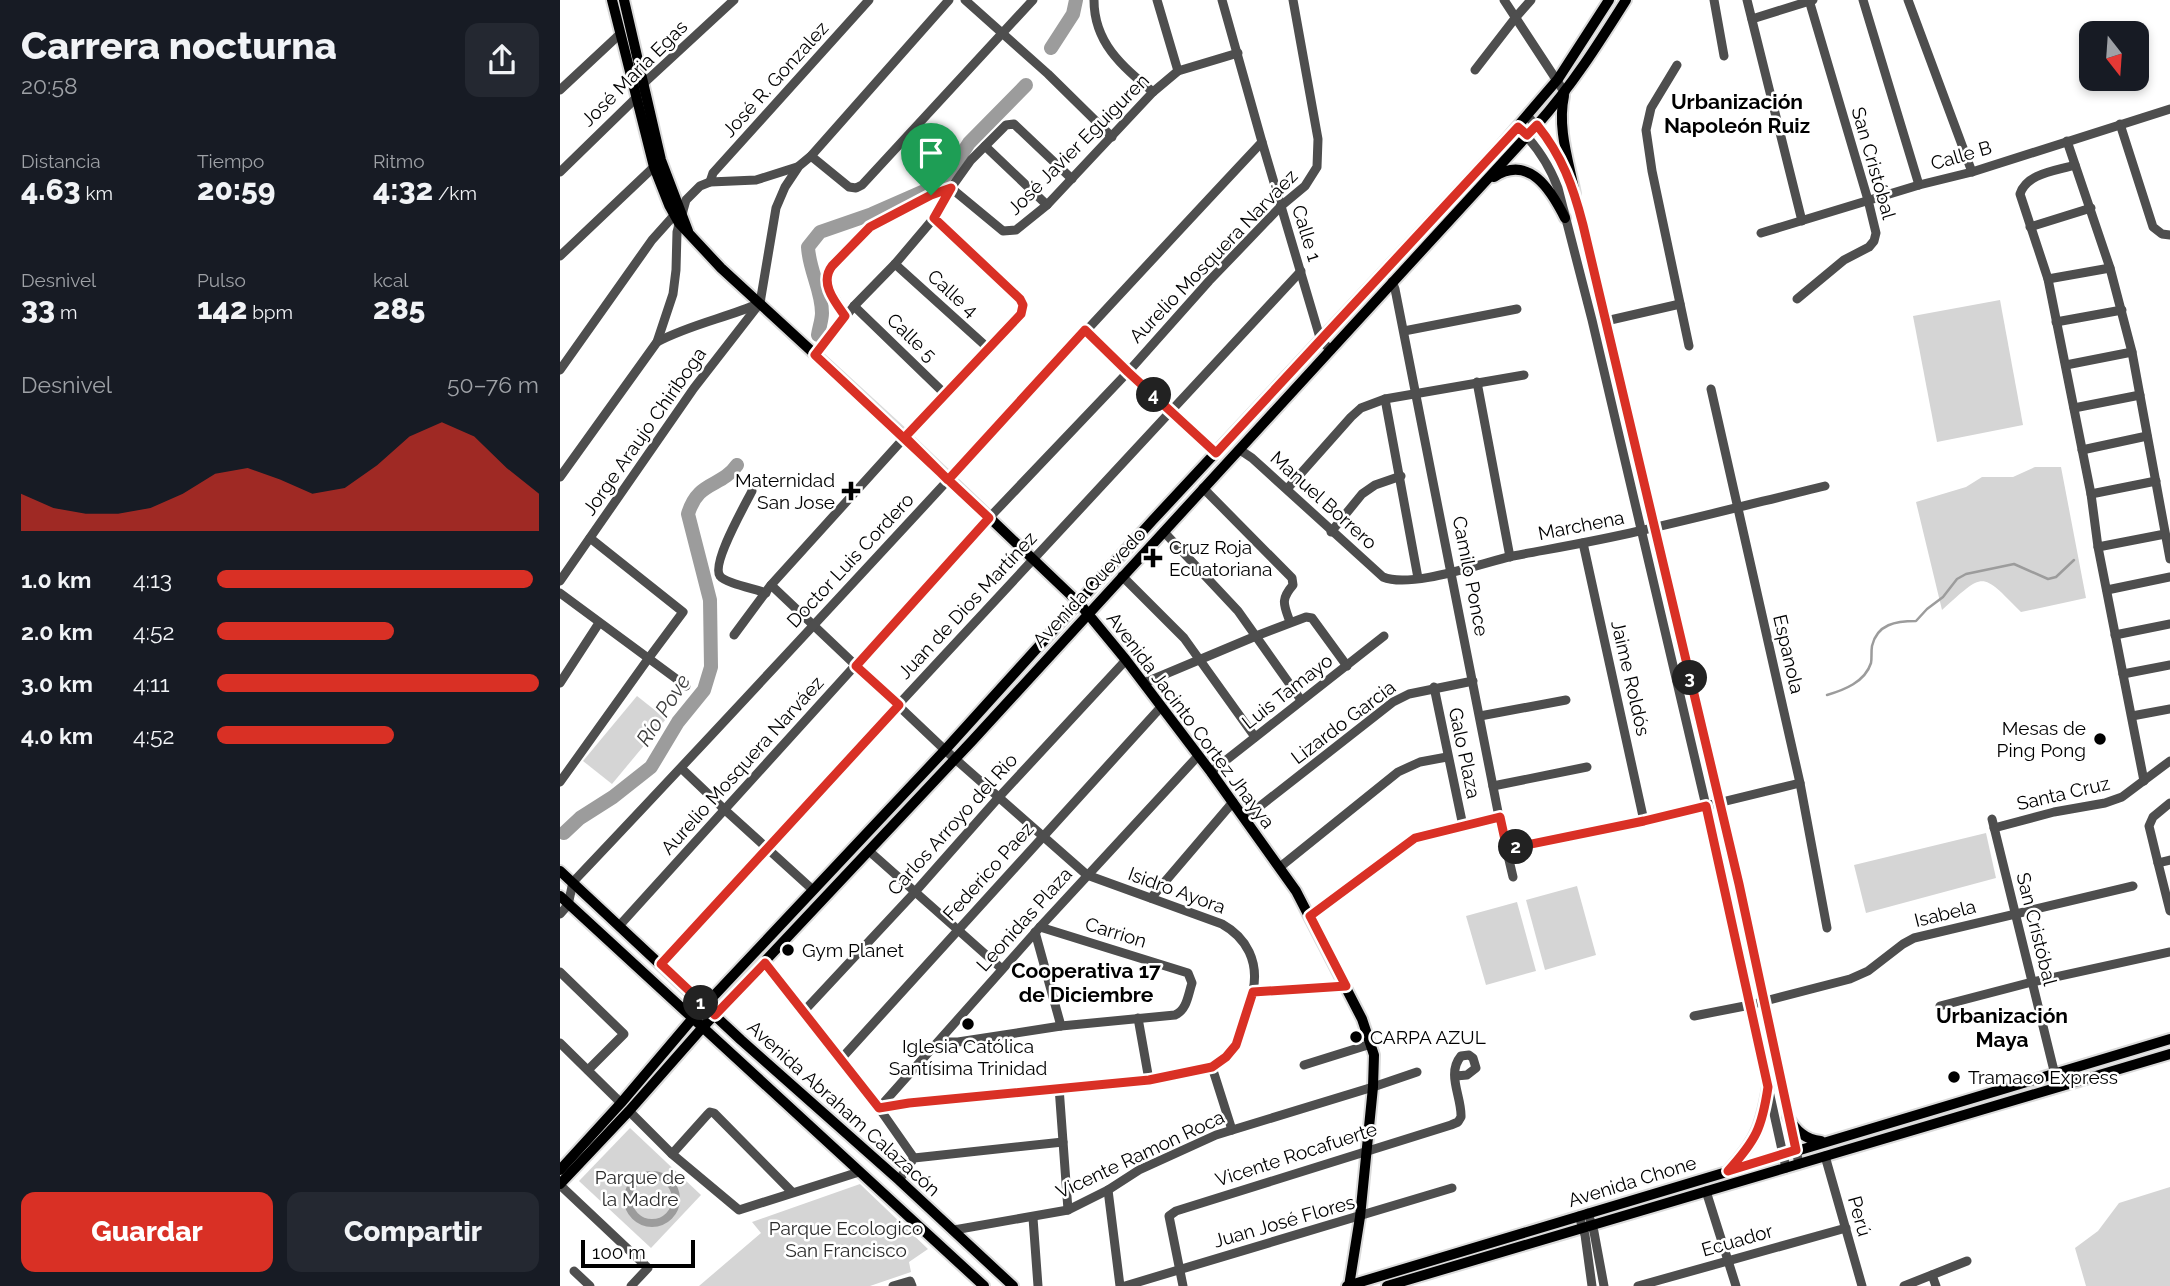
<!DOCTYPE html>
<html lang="es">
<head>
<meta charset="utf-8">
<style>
  body { margin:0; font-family:Raleway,sans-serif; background:#242831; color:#f1f3f6; height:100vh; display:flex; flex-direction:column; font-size:26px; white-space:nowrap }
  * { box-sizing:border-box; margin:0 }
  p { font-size:23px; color:#9ea1a6 }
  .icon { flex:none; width:38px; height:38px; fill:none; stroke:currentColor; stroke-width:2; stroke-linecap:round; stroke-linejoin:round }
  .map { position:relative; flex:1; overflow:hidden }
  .panel { display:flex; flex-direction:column; background:#171b24; width:560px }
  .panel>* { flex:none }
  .needle { width:46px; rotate:163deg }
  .controls { position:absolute; left:1519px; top:21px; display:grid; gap:14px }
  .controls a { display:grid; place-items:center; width:70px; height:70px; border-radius:14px; background:#171b24; box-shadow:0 4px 10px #0003; font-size:35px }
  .scale { position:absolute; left:21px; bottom:18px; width:114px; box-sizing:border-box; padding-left:7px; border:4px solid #000; border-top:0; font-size:19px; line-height:24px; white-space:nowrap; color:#000; -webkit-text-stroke:5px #fff; paint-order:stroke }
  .pin { position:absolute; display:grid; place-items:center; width:60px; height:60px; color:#fff; margin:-72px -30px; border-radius:50% 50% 50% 0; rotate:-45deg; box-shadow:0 0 7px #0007 }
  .pin .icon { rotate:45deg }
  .km { position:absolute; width:35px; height:35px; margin:-18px; border-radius:50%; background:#222; color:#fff; font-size:19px; line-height:35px; text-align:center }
  .round { display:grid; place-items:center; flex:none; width:74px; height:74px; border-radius:14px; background:#242831 }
  .summary { display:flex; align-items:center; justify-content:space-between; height:119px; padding:0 21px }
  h1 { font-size:38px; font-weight:800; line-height:52px }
  .metrics { display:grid; grid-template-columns:repeat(3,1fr); gap:10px; height:119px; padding:7px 21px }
  .metrics div { display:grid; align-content:center }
  .metrics b { font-size:30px; font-weight:800 }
  .metrics small { font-size:19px; font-weight:400 }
  .metrics p { font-size:19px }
  .chart { height:196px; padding:14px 21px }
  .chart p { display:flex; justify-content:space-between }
  .chart svg { width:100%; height:126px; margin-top:7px; fill:#d93025; opacity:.7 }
  .cta { display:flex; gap:14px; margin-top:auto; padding:14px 21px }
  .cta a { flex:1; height:80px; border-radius:14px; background:#d93025; color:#fff; font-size:28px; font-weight:800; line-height:80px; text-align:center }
  .cta a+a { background:#242831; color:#f1f3f6 }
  ul { padding:0 21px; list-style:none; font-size:23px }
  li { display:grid; grid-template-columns:112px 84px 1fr; align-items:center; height:52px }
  li i { height:18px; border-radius:9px; background:#d93025 }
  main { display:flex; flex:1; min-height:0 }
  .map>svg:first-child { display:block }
  .green { fill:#d5d5d5 }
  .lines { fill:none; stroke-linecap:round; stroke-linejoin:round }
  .stream { stroke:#9c9c9c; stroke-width:2.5 }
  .canal { stroke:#9c9c9c; stroke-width:8 }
  .river { stroke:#9c9c9c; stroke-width:14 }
  .major-casing { stroke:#dbdbdb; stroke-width:14 }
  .minor { stroke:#4e4e4e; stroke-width:9 }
  .major { stroke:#000; stroke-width:10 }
  .route-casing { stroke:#fff; stroke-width:14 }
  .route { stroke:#d93025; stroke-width:9 }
  .poi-dot { fill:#000; stroke:#fff; stroke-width:2.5 }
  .labels { text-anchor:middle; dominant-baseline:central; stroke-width:5; stroke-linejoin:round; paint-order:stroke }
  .street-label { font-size:19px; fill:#000; stroke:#fff }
  .poi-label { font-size:19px; fill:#000; stroke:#fff; text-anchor:start }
  .park-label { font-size:19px; fill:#2c2c2c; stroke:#fff }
  .neighbourhood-label { font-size:21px; font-weight:bold; fill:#000; stroke:#fff }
  .water-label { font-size:21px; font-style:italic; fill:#3d3d3d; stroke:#fff }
</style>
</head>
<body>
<main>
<section class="panel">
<div class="summary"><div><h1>Carrera nocturna</h1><p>20:58</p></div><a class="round"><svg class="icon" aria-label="share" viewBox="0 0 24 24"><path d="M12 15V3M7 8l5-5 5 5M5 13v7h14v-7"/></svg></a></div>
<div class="metrics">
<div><p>Distancia</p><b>4.63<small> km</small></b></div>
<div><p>Tiempo</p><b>20:59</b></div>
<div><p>Ritmo</p><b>4:32<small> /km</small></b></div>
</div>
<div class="metrics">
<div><p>Desnivel</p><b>33<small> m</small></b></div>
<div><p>Pulso</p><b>142<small> bpm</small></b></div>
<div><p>kcal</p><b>285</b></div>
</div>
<div class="chart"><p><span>Desnivel</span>50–76 m</p>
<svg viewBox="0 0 160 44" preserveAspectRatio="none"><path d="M0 44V31L10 36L20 38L30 38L40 36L50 31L60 24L70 22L80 26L90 31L100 29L110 21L120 11L130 6L140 11L150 22L160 31V44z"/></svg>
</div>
<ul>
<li><b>1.0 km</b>4:13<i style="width:98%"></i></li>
<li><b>2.0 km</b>4:52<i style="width:55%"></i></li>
<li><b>3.0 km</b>4:11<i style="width:100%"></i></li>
<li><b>4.0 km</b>4:52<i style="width:55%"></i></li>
</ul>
<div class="cta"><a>Guardar</a><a>Compartir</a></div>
</section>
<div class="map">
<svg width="1610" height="1286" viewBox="0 0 1610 1286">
  <rect width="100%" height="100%" fill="#fff"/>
  <g class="green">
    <path d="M1440 300 1463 425 1377 442 1353 316Z"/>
    <path d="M1475 467H1501L1526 598 1461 612C1420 571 1425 572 1382 610L1356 502 1406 487 1422 477H1453Z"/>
    <path d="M77 696 106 719 52 784 23 761Z"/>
    <path d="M1426 833 1436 878 1306 913 1294 865Z"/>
    <path d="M1017 886 1036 955 985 970 966 900Z"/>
    <path d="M957 902 976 971 926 985 906 916Z"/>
    <path d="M70 1128 141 1195 91 1248 19 1181Z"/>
    <path d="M300 1184 368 1249 349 1262 351 1272 310 1286H139L201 1233 192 1222Z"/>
    <path d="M1610 1187V1286H1526L1515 1248 1538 1231 1559 1203Z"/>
  </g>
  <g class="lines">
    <path class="stream" d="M1267 695C1284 690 1305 682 1311 663 1312 658 1311 652 1312 646 1317 624 1336 621 1356 621L1367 609 1383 597 1397 579 1406 574 1454 564 1488 579 1496 577 1514 560"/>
    <circle class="canal" cx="92" cy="1199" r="24"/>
    <g class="river">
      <path d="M491 48 513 14 516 0"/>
      <path d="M258 335C259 328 262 320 262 313 262 290 249 270 248 247L260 232 312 214 376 186 392 169 409 143 466 85"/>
      <path d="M4 833 20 818 53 797 91 767 118 722 144 690 151 667 150 600 128 514C138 480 161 488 177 465"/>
    </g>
    <defs>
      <g id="major">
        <path d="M52 0 94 167 109 205 119 223 161 268 345 437 519 603 566 660 651 772 736 891 802 1019 814 1055 813 1087 800 1217 789 1286"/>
        <path d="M64 0 101 160 128 231"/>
        <path d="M1004 96C997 128 1009 162 1015 194"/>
        <path d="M934 177C969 154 991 190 1005 218"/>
        <path d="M0 871 181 1040 339 1180 453 1286"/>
        <path d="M0 896 424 1286"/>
        <path d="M1228 1117C1236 1130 1245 1140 1261 1141"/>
        <path d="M0 1170 61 1103 133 1018 385 750 592 521 938 149 998 79 1049 0"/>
        <path d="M1168 1171C1196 1140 1201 1128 1208 1087"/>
        <path d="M0 1184 69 1111 143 1027 412 741 977 125C1013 84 1037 46 1066 0"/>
        <path d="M787 1286 1610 1039"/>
        <path d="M827 1286 1610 1054"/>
      </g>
    </defs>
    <use href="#major" class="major-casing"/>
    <g class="minor">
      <path d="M405 0 488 74 552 137"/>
      <path d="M534 0C534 43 562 66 593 92"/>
      <path d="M597 0 618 71"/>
      <path d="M662 0 702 142 761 341 771 350"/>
      <path d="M944 0 1005 93"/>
      <path d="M1154 0 1164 56"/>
      <path d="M1187 0 1242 221"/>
      <path d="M1303 0 1359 185"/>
      <path d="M1348 0 1412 172"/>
      <path d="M1192 19 1253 0"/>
      <path d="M1117 65 1091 108 1086 130 1092 171 1129 346"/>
      <path d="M915 70 956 17 971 0"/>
      <path d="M0 90 60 34"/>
      <path d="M967 115 993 147 1007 174"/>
      <path d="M1560 124 1593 227 1602 234 1610 235"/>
      <path d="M958 127C976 145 989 164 998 188L1032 320 1146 806 1226 1168"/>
      <path d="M1507 141 1550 268 1572 352 1610 559"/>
      <path d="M425 146 487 205"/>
      <path d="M251 156 289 187 296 188 302 185 473 0"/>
      <path d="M1515 165C1496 171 1467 173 1460 194L1488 279 1531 494 1538 547 1584 781"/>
      <path d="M0 172 76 98 83 84 174 0"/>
      <path d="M150 182 153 173 309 0"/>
      <path d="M1013 190 1095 526 1179 885 1239 1164"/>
      <path d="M1470 227 1531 208"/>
      <path d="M1201 233 1359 185 1412 172 1610 109"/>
      <path d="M0 256 97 164"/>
      <path d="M335 264 428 348"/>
      <path d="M1488 279 1550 268"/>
      <path d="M832 282 835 289 939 817 953 877"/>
      <path d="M1237 299 1284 260 1309 247 1314 241 1316 233 1308 200 1249 0"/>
      <path d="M294 306 385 394"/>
      <path d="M286 316 267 284 268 271C299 228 343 206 391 188L443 231 456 230 487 205 593 92 618 71 678 53"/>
      <path d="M1046 321 1120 304"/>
      <path d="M1496 322 1562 310"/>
      <path d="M525 330 568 372 657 453"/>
      <path d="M844 331 957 309"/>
      <path d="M97 342C129 325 165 318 198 304"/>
      <path d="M255 355 294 306 335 264 374 218 391 188 411 160 446 125 454 124 512 179"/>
      <path d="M1506 365 1572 352"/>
      <path d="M0 370 92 240 118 211"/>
      <path d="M917 382 950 557"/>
      <path d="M1151 389 1240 783 1267 928"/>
      <path d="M825 399 858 578"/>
      <path d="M1514 408 1580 395"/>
      <path d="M680 450 692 458 823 577C851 589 921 563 953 556 995 548 1037 541 1079 531 1141 517 1203 501 1265 486"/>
      <path d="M1522 450 1587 436"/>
      <path d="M0 477 97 342 113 294 116 270 117 232 126 200 140 186 150 182 196 180 237 167"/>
      <path d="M643 488 732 578 733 585C720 600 724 605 730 622"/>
      <path d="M727 489 791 417 801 408 825 399 964 375"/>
      <path d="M192 491C185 505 151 564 160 576 165 583 196 589 206 593"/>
      <path d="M1531 494 1596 481"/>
      <path d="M604 532 678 611 741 700"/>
      <path d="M771 532 802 494 815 485 841 476"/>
      <path d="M1023 543 1084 821"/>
      <path d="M1538 547 1605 534"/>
      <path d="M562 576 624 638 695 737"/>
      <path d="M0 581 134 388 200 303 216 208 225 187 239 166 251 156 389 0"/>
      <path d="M211 585 385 750 527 875 662 924C687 938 699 962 693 991 690 1009 679 1047 664 1058 636 1081 536 1084 498 1087 448 1092 398 1098 349 1103L319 1108"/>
      <path d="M1547 590 1610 577"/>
      <path d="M0 593 126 686"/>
      <path d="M174 635 211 585 345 437 461 314 463 305 460 299 374 218"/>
      <path d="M1555 635 1610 624"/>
      <path d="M1563 674 1610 665"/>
      <path d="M0 683 39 623"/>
      <path d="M584 683 696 636 746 617 752 618 787 666"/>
      <path d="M874 687 903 826"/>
      <path d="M920 716 1006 700"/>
      <path d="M1572 716 1610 709"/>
      <path d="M121 768 165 810 253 890"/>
      <path d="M651 772 824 636"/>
      <path d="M0 782 88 659 123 612 30 538"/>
      <path d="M933 786 1027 767"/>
      <path d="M1610 803 1593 817 1589 826 1598 863 1610 860"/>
      <path d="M685 818 833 702 849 694 913 681"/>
      <path d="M1432 819 1498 1087"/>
      <path d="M1434 828 1494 812 1545 803 1562 797 1610 761"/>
      <path d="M947 849 1084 821 1240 783"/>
      <path d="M309 851 442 969"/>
      <path d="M1598 863 1610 911"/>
      <path d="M720 867 838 772 860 762 887 757"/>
      <path d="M591 898 673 802"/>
      <path d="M0 914 8 905 13 882C245 638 471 388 702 142"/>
      <path d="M750 916 855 838 939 817"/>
      <path d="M59 926 429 518 568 372 649 281 721 206 745 186 757 167 758 139 733 0"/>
      <path d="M475 932 501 1026"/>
      <path d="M205 963 319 1108 354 1158"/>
      <path d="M101 964 209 849 312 733 741 271"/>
      <path d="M0 972 64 1034 28 1070"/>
      <path d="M693 992 786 986"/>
      <path d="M1380 1006 1472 982 1610 952"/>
      <path d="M244 1011 355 892 439 797 566 660"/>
      <path d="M1134 1016 1190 1005 1290 979 1308 971 1343 944 1354 938 1573 886"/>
      <path d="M578 1018 589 1080"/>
      <path d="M379 1042H398L501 1026 615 1015C627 1010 628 995 632 983L628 973 480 927"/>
      <path d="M0 1043 61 1103"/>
      <path d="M280 1060 601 707"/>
      <path d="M744 1065 811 1044"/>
      <path d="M652 1067 672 1130"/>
      <path d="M499 1087 508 1210"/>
      <path d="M319 1108 480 927 638 756"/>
      <path d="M69 1111 112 1154 179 1210 299 1172"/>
      <path d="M112 1154 147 1115 150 1112 154 1113 232 1192"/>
      <path d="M1265 1156 1302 1286"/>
      <path d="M339 1180 354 1158 503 1142"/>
      <path d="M0 1185 88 1268 71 1286"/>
      <path d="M548 1190 560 1286"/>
      <path d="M1146 1191 1176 1286"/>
      <path d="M1028 1213 1034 1232 1044 1286"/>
      <path d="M1019 1216 1025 1235 1032 1286"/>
      <path d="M473 1218 478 1286"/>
      <path d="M394 1230 508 1210 548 1190 579 1170 656 1135 813 1087 857 1072"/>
      <path d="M14 1271 30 1286"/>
      <path d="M1372 1275 1376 1286"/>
      <path d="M333 1286 350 1281 352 1286"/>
      <path d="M565 1286 892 1188"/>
      <path d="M623 1286 609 1216 616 1211 891 1125 898 1122 901 1117C902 1097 886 1074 901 1056L909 1055 913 1058 916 1068 907 1075 896 1076"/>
      <path d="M1078 1286 1286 1228"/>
      <path d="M1344 1286 1407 1261"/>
    </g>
    <use href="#major" class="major"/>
  </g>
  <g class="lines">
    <defs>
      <path id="route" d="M371 195 310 227 272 266C259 283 275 302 285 316L255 355C313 409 371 464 429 518L296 666 339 705 101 964 155 1015 205 963 319 1108 349 1103 589 1080 652 1067 666 1057 676 1045 693 992 786 986 750 916 855 838 940 817 947 849 1084 821 1146 806 1208 1087C1202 1128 1196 1140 1168 1171L1236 1150 1179 884 1023 225C1013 186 1002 156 977 125L967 135 958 127 656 453 568 372 525 330 388 480 345 437 461 314 463 305 460 299 374 218 391 188 371 195"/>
    </defs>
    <use href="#route" class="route-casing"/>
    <use href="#route" class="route"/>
  </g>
  <g class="poi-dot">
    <path d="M287.5 480.5h7v7h7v7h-7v7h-7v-7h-7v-7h7z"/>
    <path d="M589.5 547.5h7v7h7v7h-7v7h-7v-7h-7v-7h7z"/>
    <circle cx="1540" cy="739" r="7"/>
    <circle cx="228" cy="950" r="7"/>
    <circle cx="408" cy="1024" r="7"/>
    <circle cx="796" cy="1037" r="7"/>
    <circle cx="1394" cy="1077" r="7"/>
  </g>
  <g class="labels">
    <g class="street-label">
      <text transform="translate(74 73) rotate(-45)">José Maria Egas</text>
      <text transform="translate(215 79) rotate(-48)">José R. Gonzalez</text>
      <text transform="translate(518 144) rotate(-45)">José Javier Eguiguren</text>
      <text transform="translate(1401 155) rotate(-16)">Calle B</text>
      <text transform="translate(1314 163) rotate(74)">San Cristóbal</text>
      <text transform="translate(747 233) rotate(73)">Calle 1</text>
      <text transform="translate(653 256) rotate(-46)">Aurelio Mosquera Narváez</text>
      <text transform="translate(393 293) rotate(42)">Calle 4</text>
      <text transform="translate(352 337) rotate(44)">Calle 5</text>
      <text transform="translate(84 431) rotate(-55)">Jorge Araujo Chiriboga</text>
      <text transform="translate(764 500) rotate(42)">Manuel Borrero</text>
      <text transform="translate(1021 525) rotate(-11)">Marchena</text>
      <text transform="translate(290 560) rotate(-47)">Doctor Luis Cordero</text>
      <text transform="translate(911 576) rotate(79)">Camilo Ponce</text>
      <text transform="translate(529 587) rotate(-47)">Avenida Quevedo</text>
      <text transform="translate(407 605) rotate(-47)">Juan de Dios Martínez</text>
      <text transform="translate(1229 654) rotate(77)">Espanola</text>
      <text transform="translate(1071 678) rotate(77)">Jaime Roldós</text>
      <text transform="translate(727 691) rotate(-38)">Luis Tamayo</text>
      <text transform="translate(631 720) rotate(53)">Avenida Jacinto Cortez Jhayya</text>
      <text transform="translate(783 722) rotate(-37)">Lizardo Garcia</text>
      <text transform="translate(905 753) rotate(78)">Galo Plaza</text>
      <text transform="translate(182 765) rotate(-48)">Aurelio Mosquera Narváez</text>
      <text transform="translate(1503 793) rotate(-13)">Santa Cruz</text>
      <text transform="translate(392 824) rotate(-48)">Carlos Arroyo del Rio</text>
      <text transform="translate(428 871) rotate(-48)">Federico Paez</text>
      <text transform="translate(617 890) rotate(20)">Isidro Ayora</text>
      <text transform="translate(1385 913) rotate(-14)">Isabela</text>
      <text transform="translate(464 919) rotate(-48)">Leonidas Plaza</text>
      <text transform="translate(1477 929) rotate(76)">San Cristóbal</text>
      <text transform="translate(556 932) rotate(17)">Carrion</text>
      <text transform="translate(284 1108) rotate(42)">Avenida Abraham Calazacón</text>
      <text transform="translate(580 1154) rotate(-25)">Vicente Ramon Roca</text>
      <text transform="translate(736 1154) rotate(-18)">Vicente Rocafuerte</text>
      <text transform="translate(1072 1181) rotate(-17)">Avenida Chone</text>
      <text transform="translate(1300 1216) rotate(74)">Perú</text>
      <text transform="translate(724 1221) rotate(-16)">Juan José Flores</text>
      <text transform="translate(1177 1240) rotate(-16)">Ecuador</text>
    </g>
    <g class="poi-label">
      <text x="275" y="480" text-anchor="end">Maternidad<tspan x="275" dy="22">San Jose</tspan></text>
      <text x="609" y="547">Cruz Roja<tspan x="609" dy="22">Ecuatoriana</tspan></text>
      <text x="1526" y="728" text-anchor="end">Mesas de<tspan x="1526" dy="22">Ping Pong</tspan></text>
      <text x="242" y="950">Gym Planet</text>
      <text x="810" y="1037">CARPA AZUL</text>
      <text x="408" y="1046" text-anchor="middle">Iglesia Católica<tspan x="408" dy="22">Santísima Trinidad</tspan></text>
      <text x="1408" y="1077">Tramaco Express</text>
    </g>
    <g class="park-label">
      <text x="80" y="1177">Parque de<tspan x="80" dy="22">la Madre</tspan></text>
      <text x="286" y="1228">Parque Ecologico<tspan x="286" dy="22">San Francisco</tspan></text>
    </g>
    <g class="neighbourhood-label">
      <text x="1177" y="101">Urbanización<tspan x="1177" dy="24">Napoleón Ruiz</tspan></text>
      <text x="526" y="970">Cooperativa 17<tspan x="526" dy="24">de Diciembre</tspan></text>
      <text x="1442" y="1015">Urbanización<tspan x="1442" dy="24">Maya</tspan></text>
    </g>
    <g class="water-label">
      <text transform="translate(103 710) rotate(-57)">Río Pove</text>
    </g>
  </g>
</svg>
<div class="controls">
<a><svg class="needle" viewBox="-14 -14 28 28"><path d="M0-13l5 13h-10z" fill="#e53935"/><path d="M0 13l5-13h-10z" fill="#9ea1a6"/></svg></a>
</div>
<div class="scale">100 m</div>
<div class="pin" style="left:371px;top:195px;background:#1e9e55"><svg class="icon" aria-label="arrive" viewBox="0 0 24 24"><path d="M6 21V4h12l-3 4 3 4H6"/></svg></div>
<b class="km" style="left:141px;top:1003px">1</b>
<b class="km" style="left:956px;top:847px">2</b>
<b class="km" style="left:1130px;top:678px">3</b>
<b class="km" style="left:594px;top:395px">4</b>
</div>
</main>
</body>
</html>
